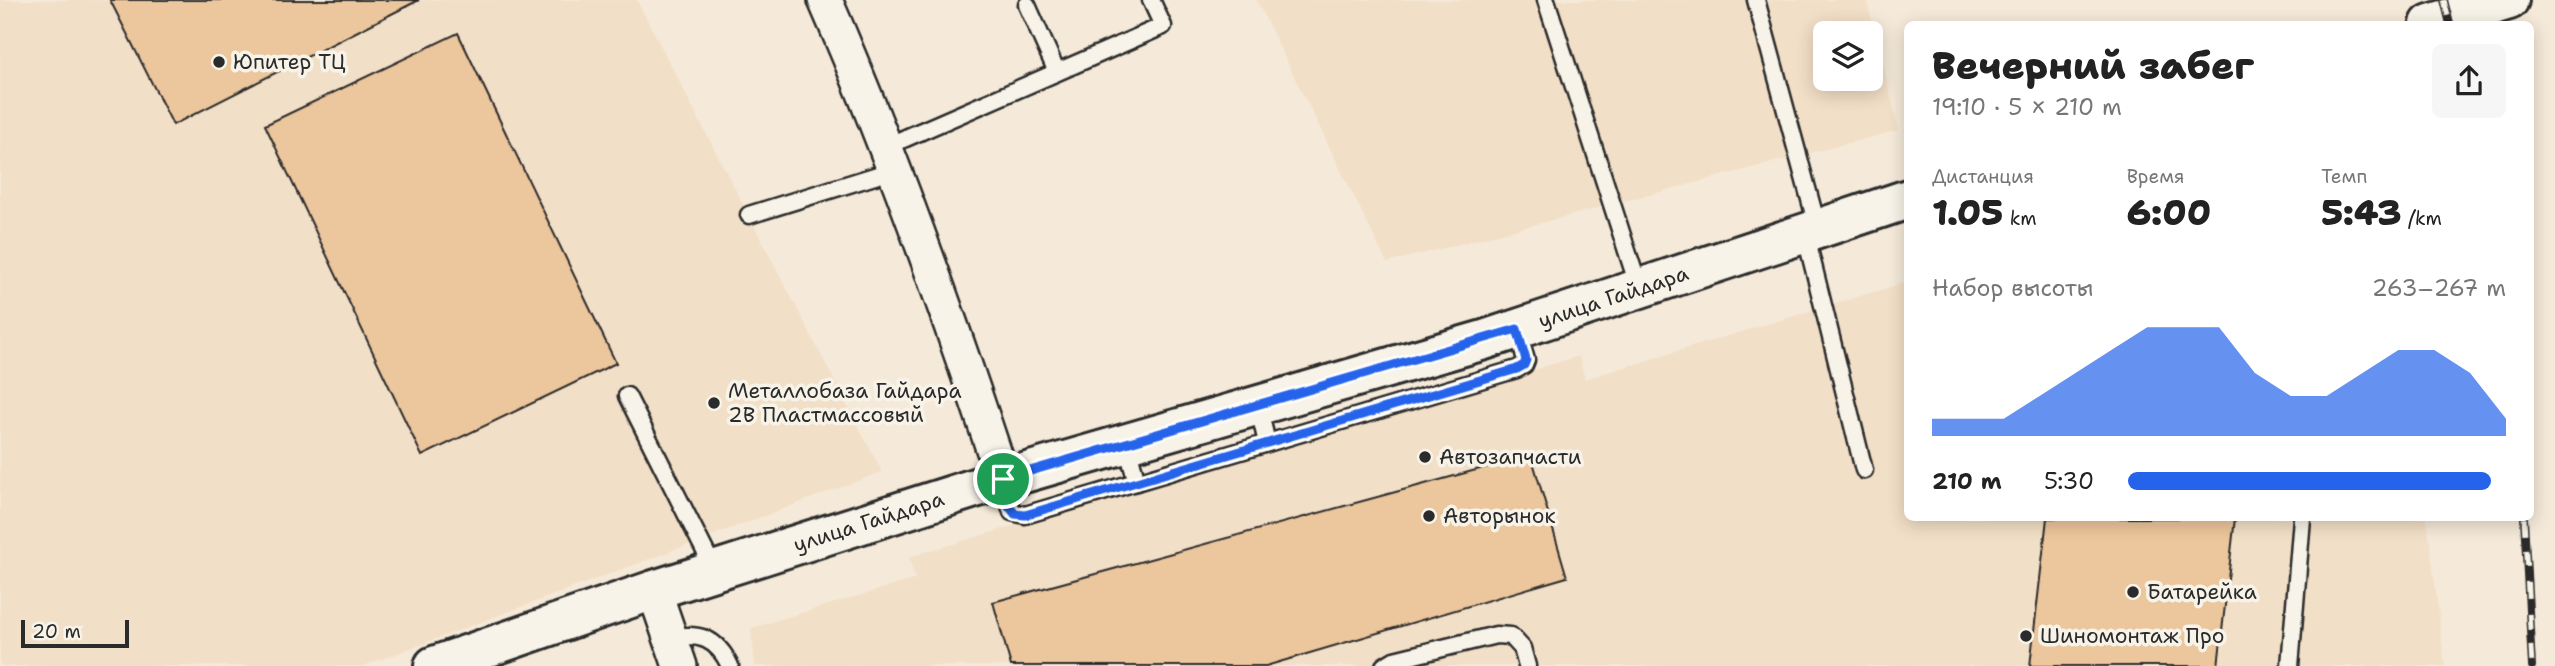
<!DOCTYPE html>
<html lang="ru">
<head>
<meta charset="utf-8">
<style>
  body { margin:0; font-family:"Shantell Sans",sans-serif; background:#f6f6f6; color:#222; height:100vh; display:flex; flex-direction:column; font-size:26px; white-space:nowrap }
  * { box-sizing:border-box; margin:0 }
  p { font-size:23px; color:#767676 }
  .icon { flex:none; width:38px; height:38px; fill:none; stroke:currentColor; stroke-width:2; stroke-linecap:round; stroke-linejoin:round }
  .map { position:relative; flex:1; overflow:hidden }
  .side { position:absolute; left:1904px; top:21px; width:630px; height:500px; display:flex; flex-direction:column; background:#fff; border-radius:10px; box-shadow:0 4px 18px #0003 }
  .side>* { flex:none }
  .tools { position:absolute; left:1813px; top:21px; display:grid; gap:14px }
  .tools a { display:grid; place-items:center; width:70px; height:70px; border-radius:10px; background:#fff; box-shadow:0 4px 18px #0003; font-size:35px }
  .scale { position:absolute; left:21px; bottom:18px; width:108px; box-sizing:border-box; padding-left:7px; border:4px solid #2b2b2b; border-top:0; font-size:19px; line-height:24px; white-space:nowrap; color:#2b2b2b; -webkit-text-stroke:5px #f7f3e8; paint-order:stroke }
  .pin { position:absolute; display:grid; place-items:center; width:60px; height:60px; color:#fff; margin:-30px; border:4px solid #fff; border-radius:50%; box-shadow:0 2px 7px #0007 }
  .round { display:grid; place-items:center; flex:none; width:74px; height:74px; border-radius:10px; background:#f6f6f6 }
  .headline { display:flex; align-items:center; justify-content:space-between; height:119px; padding:0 28px }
  h1 { font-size:38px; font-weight:800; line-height:52px }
  .metrics { display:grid; grid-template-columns:repeat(3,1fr); gap:10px; height:119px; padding:7px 28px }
  .metrics div { display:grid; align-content:center }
  .metrics b { font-size:35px; font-weight:800 }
  .metrics small { font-size:19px; font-weight:400 }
  .metrics p { font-size:19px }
  .chart { height:196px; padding:14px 28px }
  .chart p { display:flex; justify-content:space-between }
  .chart svg { width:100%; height:126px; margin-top:7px; fill:#2563eb; opacity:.7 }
  ul { padding:0 28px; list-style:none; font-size:23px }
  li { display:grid; grid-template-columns:112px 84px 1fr; align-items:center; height:52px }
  li i { height:18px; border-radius:9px; background:#2563eb }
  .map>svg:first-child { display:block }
  .built { fill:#f2dfc7; fill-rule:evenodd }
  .building { fill:#ecc69c; stroke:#2b2b2b; stroke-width:2 }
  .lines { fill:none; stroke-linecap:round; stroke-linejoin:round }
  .service-casing { stroke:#2b2b2b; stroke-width:21 }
  .minor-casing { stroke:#2b2b2b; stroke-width:38 }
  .secondary-casing { stroke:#2b2b2b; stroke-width:44 }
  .service { stroke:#f7f3e8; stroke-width:16 }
  .minor { stroke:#f7f3e8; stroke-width:33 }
  .secondary { stroke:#f7f3e8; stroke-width:38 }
  .rail-casing { stroke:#2b2b2b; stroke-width:8 }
  .rail { stroke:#f7f3e8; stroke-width:5; stroke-dasharray:16; stroke-linecap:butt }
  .route-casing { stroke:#fff; stroke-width:14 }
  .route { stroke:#2563eb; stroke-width:9 }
  .poi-dot { fill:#2b2b2b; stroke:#f7f3e8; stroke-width:2.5 }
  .labels { text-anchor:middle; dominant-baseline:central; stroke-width:7; stroke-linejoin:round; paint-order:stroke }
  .poi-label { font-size:21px; fill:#2b2b2b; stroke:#f7f3e8; text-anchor:start }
  .street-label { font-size:21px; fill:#2b2b2b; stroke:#f7f3e8 }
</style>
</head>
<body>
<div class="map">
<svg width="2555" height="666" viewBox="0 0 2555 666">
  <rect width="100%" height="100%" fill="#f5ead9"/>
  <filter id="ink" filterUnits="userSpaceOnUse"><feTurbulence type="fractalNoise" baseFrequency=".0143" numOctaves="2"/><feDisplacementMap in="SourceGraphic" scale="14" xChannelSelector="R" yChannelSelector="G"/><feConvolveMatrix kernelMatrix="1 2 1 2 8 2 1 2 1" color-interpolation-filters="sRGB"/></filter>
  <g filter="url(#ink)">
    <g class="built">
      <path d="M0 0H637L882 472 364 666H0Z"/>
      <path d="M1256 0H1867L1899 130 1387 263ZM1825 33H1871V79H1825Z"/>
      <path d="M1907 282 1908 518H2427L2445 666H755L751 628 915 579 909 557 1579 356 1585 379Z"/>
    </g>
    <g class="building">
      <path d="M110 0H419L173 125Z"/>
      <path d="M458 33 616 363 422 456 265 125Z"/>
      <path d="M1531 455 1567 577 1266 666H1011L993 602Z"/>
      <path d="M2047 518H2235L2218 666H2030Z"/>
    </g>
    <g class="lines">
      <defs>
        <g id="service">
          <path d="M1546 0 1639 288"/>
          <path d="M1756 0 1818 229"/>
          <path d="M1027 5 1057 72"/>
          <path d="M885 147 1163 26 1151 0"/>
          <path d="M749 215 894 170"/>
          <path d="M1805 233 1864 470"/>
          <path d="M627 396 715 571"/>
          <path d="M1258 405 1267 443"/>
          <path d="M1126 443 1137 482"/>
          <path d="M1003 480 1012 512 1025 515 1517 369 1524 365 1526 360 1517 329"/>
          <path d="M670 638C699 632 717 638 730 666"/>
          <path d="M1384 666 1394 660 1496 635 1511 636 1522 648 1527 666"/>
          <path d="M2290 666 2302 518"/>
        </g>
        <g id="minor">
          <path d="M825 0C893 156 950 317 1003 479"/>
          <path d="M654 590 680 666"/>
        </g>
        <g id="secondary">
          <path d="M2430 24 2509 0"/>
          <path id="s1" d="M434 666 654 590 1003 479 1484 340 1908 199"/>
        </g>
      </defs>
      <use href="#service" class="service-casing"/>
      <use href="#minor" class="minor-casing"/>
      <use href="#secondary" class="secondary-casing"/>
      <use href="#service" class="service"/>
      <use href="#minor" class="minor"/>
      <use href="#secondary" class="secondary"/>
      <defs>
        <g id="rail">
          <path d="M2444 0 2450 24"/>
          <path d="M2524 518 2532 666"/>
        </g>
      </defs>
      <use href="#rail" class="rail-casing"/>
      <use href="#rail" class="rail"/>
    </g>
  </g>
  <g class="lines" filter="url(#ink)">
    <defs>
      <path id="route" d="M1517 329 1526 360 1524 365 1517 369 1025 515 1015 514 1009 506 1003 479Z"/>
    </defs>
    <use href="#route" class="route-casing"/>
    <use href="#route" class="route"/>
  </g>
  <g class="poi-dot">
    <circle cx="219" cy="62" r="7"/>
    <circle cx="714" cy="403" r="7"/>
    <circle cx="1425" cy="457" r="7"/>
    <circle cx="1429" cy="516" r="7"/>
    <circle cx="2133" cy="592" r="7"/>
    <circle cx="2026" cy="636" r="7"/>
  </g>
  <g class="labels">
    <g class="poi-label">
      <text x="233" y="62">Юпитер ТЦ</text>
      <text x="728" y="391">Металлобаза Гайдара<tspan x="728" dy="24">2В Пластмассовый</tspan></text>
      <text x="1439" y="457">Автозапчасти</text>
      <text x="1443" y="516">Авторынок</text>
      <text x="2147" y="592">Батарейка</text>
      <text x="2040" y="636">Шиномонтаж Про</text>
    </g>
    <g class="street-label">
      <text stroke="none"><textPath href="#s1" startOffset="1236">улица Гайдара</textPath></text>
      <text stroke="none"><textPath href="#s1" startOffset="458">улица Гайдара</textPath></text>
    </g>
  </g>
</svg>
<div class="tools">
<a><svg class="icon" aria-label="layers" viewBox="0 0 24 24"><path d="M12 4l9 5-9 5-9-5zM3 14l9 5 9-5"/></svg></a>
</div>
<div class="scale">20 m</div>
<div class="pin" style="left:1003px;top:479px;background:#1e9e55"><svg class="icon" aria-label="arrive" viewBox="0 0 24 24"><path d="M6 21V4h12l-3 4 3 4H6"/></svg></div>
<section class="side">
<div class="headline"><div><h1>Вечерний забег</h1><p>19:10 · 5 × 210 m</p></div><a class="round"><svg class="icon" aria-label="share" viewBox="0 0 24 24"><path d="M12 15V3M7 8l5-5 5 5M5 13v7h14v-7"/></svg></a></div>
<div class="metrics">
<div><p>Дистанция</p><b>1.05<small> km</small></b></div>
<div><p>Время</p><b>6:00</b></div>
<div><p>Темп</p><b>5:43<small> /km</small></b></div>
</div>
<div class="chart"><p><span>Набор высоты</span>263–267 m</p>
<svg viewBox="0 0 160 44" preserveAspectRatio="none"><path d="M0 44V38L10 38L20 38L30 30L40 22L50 14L60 6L70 6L80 6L90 22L100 30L110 30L120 22L130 14L140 14L150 22L160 38V44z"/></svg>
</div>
<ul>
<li><b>210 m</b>5:30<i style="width:96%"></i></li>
</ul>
</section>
</div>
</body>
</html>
